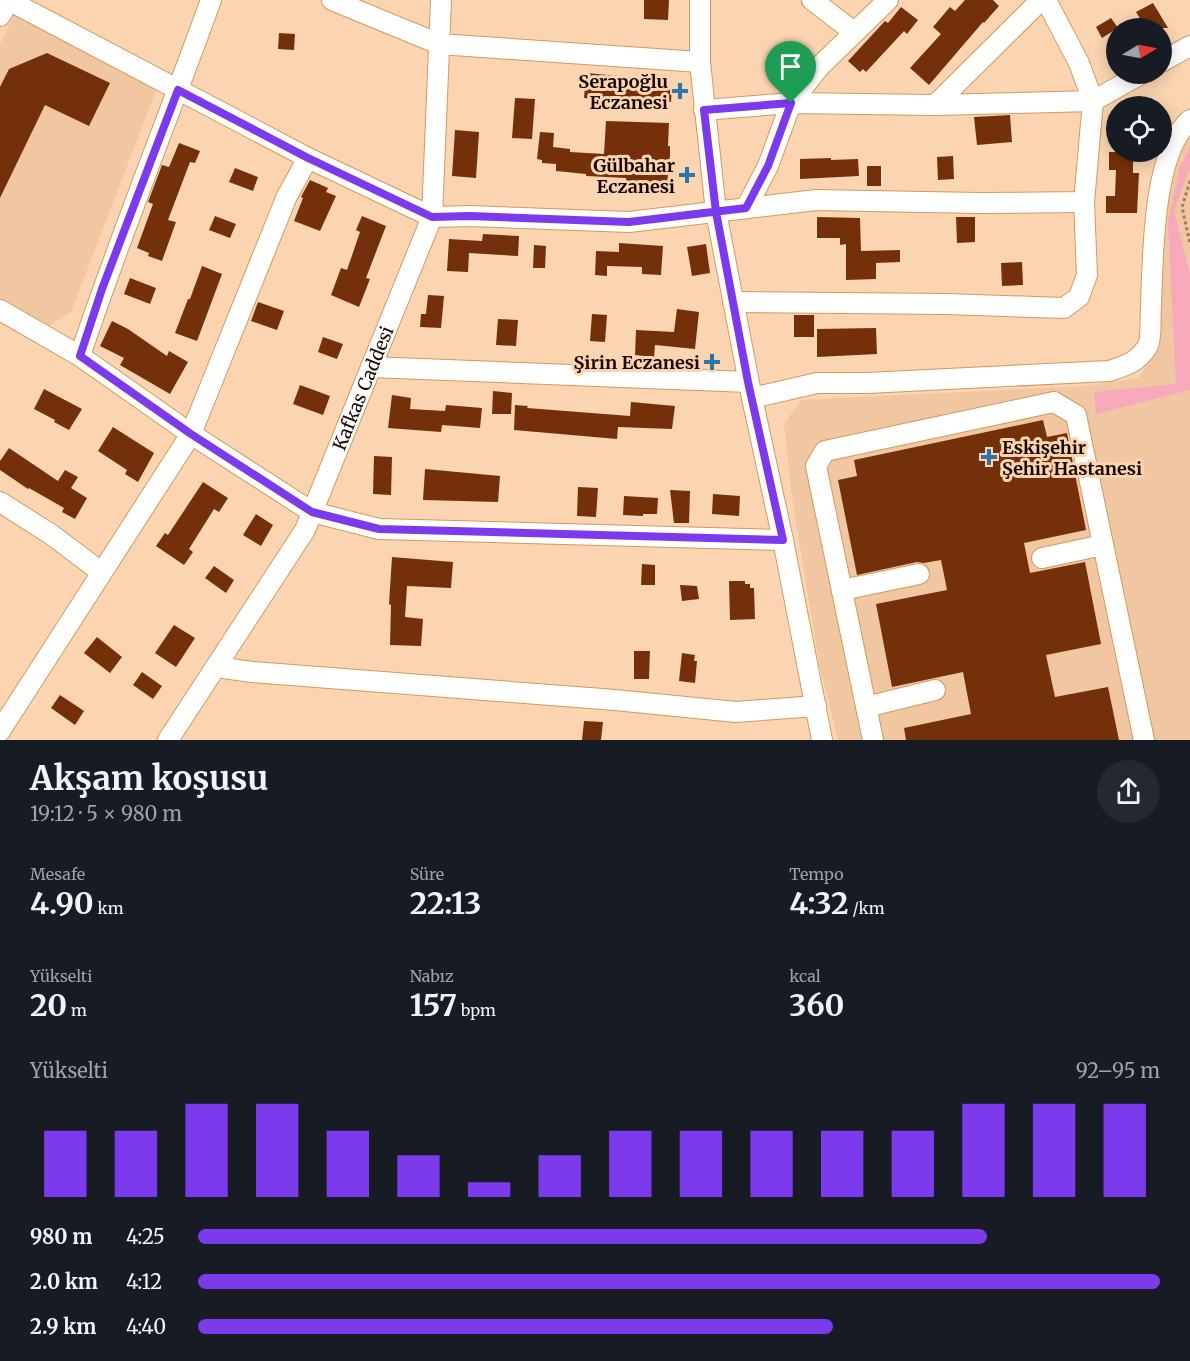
<!DOCTYPE html>
<html lang="tr">
<head>
<meta charset="utf-8">
<style>
  body { margin:0; font-family:Merriweather,serif; background:#242831; color:#f1f3f6; height:100vh; display:flex; flex-direction:column; font-size:22px; white-space:nowrap }
  * { box-sizing:border-box; margin:0 }
  p { font-size:20px; color:#9ea1a6 }
  .icon { flex:none; width:33px; height:33px; fill:none; stroke:currentColor; stroke-width:2; stroke-linecap:round; stroke-linejoin:round }
  .map { position:relative; height:740px; overflow:hidden }
  .drawer { display:flex; flex-direction:column; background:#171b24; flex:1 }
  .drawer>* { flex:none }
  .needle { width:39px; rotate:80deg }
  .buttons { position:absolute; left:1106px; top:18px; display:grid; gap:12px }
  .buttons a { display:grid; place-items:center; width:66px; height:66px; border-radius:50%; background:#171b24; box-shadow:0 3px 15px #0003; font-size:30px }
  .pin { position:absolute; display:grid; place-items:center; width:51px; height:51px; color:#fff; margin:-62px -26px; border-radius:50% 50% 50% 0; rotate:-45deg; box-shadow:0 0 6px #0007 }
  .pin .icon { rotate:45deg }
  .round { display:grid; place-items:center; flex:none; width:63px; height:63px; border-radius:32px; background:#242831 }
  .headline { display:flex; align-items:center; justify-content:space-between; height:102px; padding:0 30px }
  h1 { font-size:33px; font-weight:700; line-height:45px }
  .metrics { display:grid; grid-template-columns:repeat(3,1fr); gap:9px; height:102px; padding:6px 30px }
  .metrics div { display:grid; align-content:center }
  .metrics b { font-size:30px; font-weight:700 }
  .metrics small { font-size:16px; font-weight:400 }
  .metrics p { font-size:16px }
  .chart { height:168px; padding:12px 30px }
  .chart p { display:flex; justify-content:space-between }
  .chart svg { width:100%; height:108px; margin-top:6px; stroke:#7c3aed; stroke-width:6 }
  ul { padding:0 30px; list-style:none; font-size:20px }
  li { display:grid; grid-template-columns:96px 72px 1fr; align-items:center; height:45px }
  li i { height:15px; border-radius:8px; background:#7c3aed }
  .map>svg:first-child { display:block }
  .built { fill:#f1c7a1 }
  .green { fill:#f7a9bb }
  .building { fill:#74300b }
  .lines { fill:none; stroke-linecap:round; stroke-linejoin:round }
  .minor-casing { stroke:#d5985b; stroke-width:22 }
  .path { stroke:#9a7d65; stroke-width:3; stroke-dasharray:3 3; stroke-linecap:butt }
  .minor { stroke:#fff; stroke-width:20 }
  .route-casing { stroke:#fff; stroke-width:12 }
  .route { stroke:#7c3aed; stroke-width:8 }
  .poi-dot { fill:#2d74a9; stroke:#fbd5b1; stroke-width:2 }
  .labels { text-anchor:middle; dominant-baseline:central; stroke-width:6; stroke-linejoin:round; paint-order:stroke }
  .poi-label { font-size:18px; font-weight:bold; fill:#180700; stroke:#fbd5b1; text-anchor:end }
  .street-label { font-size:18px; fill:#180700; stroke:#fbd5b1 }
</style>
</head>
<body>
<div class="map">
<svg width="1190" height="740" viewBox="0 0 1190 740">
  <rect width="100%" height="100%" fill="#fbd5b1"/>
  <g class="built">
    <path d="M15 13 157 88 71 312 48 327 0 298V44Z"/>
    <path d="M1190 130V740H838L819 663 791 491 784 424 801 400 1083 386 1138 378 1159 349 1156 240 1182 134Z"/>
  </g>
  <path class="green" d="M1190 148V167L1174 211 1190 275V390L1096 414 1094 392 1176 384 1168 222 1180 166Z"/>
  <g class="building">
    <path d="M644 0H669L668 20 644 19Z"/>
    <path d="M965 0H993L999 6 984 23 983 22 929 85 910 68 941 34 933 27 950 7 955 11Z"/>
    <path d="M1153 3 1168 28H1146L1136 12Z"/>
    <path d="M901 7 918 20 907 34 904 31 866 72 863 69 860 72 848 61 885 21 888 23Z"/>
    <path d="M1111 18 1118 28 1102 38 1096 27Z"/>
    <path d="M279 33 295 34 294 50 278 49Z"/>
    <path d="M47 53 110 83 89 126 45 105 0 198V87L9 69Z"/>
    <path d="M586 73 630 77 629 86 672 89 671 102 604 97V100L584 98Z"/>
    <path d="M515 98 535 99 532 139 512 138Z"/>
    <path d="M1010 115 1012 142 977 145 974 117Z"/>
    <path d="M606 121 669 123 668 146H670V155L667 185 626 183V178L586 176V174L556 171V164L542 163V160L537 159 540 132 554 133 553 147 570 149V152L604 154Z"/>
    <path d="M455 130 479 132 476 178 452 176Z"/>
    <path d="M179 143 200 151 195 163 190 162 168 220 176 222 162 261 148 256 149 253 137 248 153 204 148 202 162 165 169 167Z"/>
    <path d="M1109 152H1133V173H1139L1137 213H1106V196H1115L1116 170H1109Z"/>
    <path d="M953 156 954 179 938 180 937 157Z"/>
    <path d="M831 158V160L858 159 859 176 800 179V159Z"/>
    <rect x="867" y="166" width="14" height="20"/>
    <path d="M235 168 258 177 253 191 229 182Z"/>
    <path d="M310 180 328 188 326 192 336 196 320 231 294 221 303 198 301 197Z"/>
    <path d="M215 216 236 224 230 238 209 230Z"/>
    <path d="M362 216 386 226 366 278 370 279 359 307 331 295 341 268 347 270 360 232 356 230Z"/>
    <path d="M817 217 860 218 861 251 900 250V262L876 263V279L846 280V244L840 245V238H817Z"/>
    <path d="M956 217H975V242L957 243Z"/>
    <path d="M483 234 519 236 518 256 469 253 468 272 447 271 449 239 482 241Z"/>
    <path d="M619 243 663 246 661 275 642 274V267L607 266V276L595 275 596 251 619 252Z"/>
    <path d="M706 244 710 273 692 276 687 247Z"/>
    <path d="M534 245 546 246 545 268H533Z"/>
    <path d="M1022 262 1023 285 1002 286 1001 263Z"/>
    <path d="M202 266 222 274 197 341 175 333 188 299H190Z"/>
    <path d="M130 278 156 288 150 304 124 294Z"/>
    <path d="M428 295 444 296 441 328 420 327 421 314H426Z"/>
    <path d="M258 302 284 311 277 330 251 321Z"/>
    <path d="M677 309 699 312 695 349 655 345 654 357 635 355 636 330 674 332Z"/>
    <path d="M592 314 607 315 605 342 590 341Z"/>
    <rect x="794" y="315" width="20" height="22"/>
    <path d="M498 319 518 320 516 346 496 345Z"/>
    <path d="M112 321 128 329 167 356 169 351 188 362 170 394 120 365 124 358 100 346Z"/>
    <path d="M876 328 877 354 817 357V329Z"/>
    <path d="M323 337 343 344 337 359 318 352Z"/>
    <path d="M300 385 330 396 323 415 293 404Z"/>
    <path d="M44 389 82 409 69 430 54 422 55 420 34 409Z"/>
    <path d="M493 391 512 393 511 414H492Z"/>
    <path d="M392 395 411 398 410 409 445 411 446 405 482 408 480 428 442 425 441 432 388 428Z"/>
    <path d="M631 402 675 406 672 429 618 427 617 439 514 430 515 405 528 406 527 408 630 416Z"/>
    <path d="M1043 420 1047 437 1067 433 1086 530 1024 543 1030 573 1085 562 1101 644 1046 655 1055 697 1108 687 1119 740H906L904 728 971 714 963 672 892 687 876 604 947 590 941 560 924 563 917 562 857 575 838 480 857 476 854 460Z"/>
    <path d="M113 427 154 453 138 482 125 474 127 470 98 451Z"/>
    <path d="M9 448 58 481 65 470 78 477 71 488 87 498 75 519 62 512 64 508 29 488 28 489 0 470V461Z"/>
    <path d="M374 456 392 457 391 495 373 494Z"/>
    <path d="M425 469 500 476 498 502 423 500Z"/>
    <path d="M203 482 228 498 219 512 214 509 189 549 193 552 184 565 156 546 165 533 168 535Z"/>
    <path d="M578 487 598 488 596 517 577 516Z"/>
    <path d="M670 490 690 491 689 523H674Z"/>
    <path d="M713 494 740 496 739 516 712 514Z"/>
    <path d="M624 496 658 498 657 514H643V516L623 515Z"/>
    <path d="M256 514 273 525 261 546 243 535Z"/>
    <path d="M392 557 453 562 451 588 407 586 405 617 423 619 421 646 390 645 391 605 389 604Z"/>
    <path d="M642 564 655 565V585H641Z"/>
    <path d="M214 566 234 580 226 593 205 578Z"/>
    <path d="M729 581H745V584H750V588H754L755 619 730 620Z"/>
    <path d="M680 585 697 586 699 599 682 601Z"/>
    <path d="M174 625 195 638 176 667 155 653Z"/>
    <path d="M97 637 122 657 110 673 84 653Z"/>
    <path d="M634 651H650L649 679H634Z"/>
    <path d="M682 653 695 655 694 661H697L695 683 679 681Z"/>
    <path d="M142 672 162 686 153 699 133 685Z"/>
    <path d="M60 695 84 711 75 725 51 708Z"/>
    <path d="M584 721 603 722 601 740H582Z"/>
  </g>
  <g class="lines">
    <defs>
      <g id="minor">
        <path d="M8 0 308 158 432 217 470 216 629 222 816 200 979 203 1084 202 1093 101 1141 74"/>
        <path d="M332 0 439 44 700 62"/>
        <path d="M700 0V62L716 212 752 398"/>
        <path d="M812 0 854 32"/>
        <path d="M0 16 9 0"/>
        <path d="M1161 62 1190 46"/>
        <path d="M935 105 1041 0"/>
        <path d="M704 110 791 103 819 67 888 0"/>
        <path d="M746 208 768 166 791 103 935 105 1093 101 1079 63 1046 0"/>
        <path d="M733 302 946 304 1064 308 1079 297 1087 275 1084 202"/>
        <path d="M0 310 80 356 191 434 312 512 379 529 783 540"/>
        <path d="M80 356C120 236 168 119 211 0"/>
        <path d="M371 367 748 382"/>
        <path d="M0 502 52 535 101 572"/>
        <path d="M1042 558 1103 545"/>
        <path d="M842 590 919 574"/>
        <path d="M216 667 252 672 615 700 736 712 816 706"/>
        <path d="M866 707 935 690"/>
        <path d="M0 731 191 434 287 196 308 158"/>
        <path id="s1" d="M168 740 305 530 432 217 441 0"/>
        <path d="M822 740 783 540 752 398 817 383H867L1109 371C1125 366 1138 362 1147 347 1152 340 1150 316 1151 306 1153 258 1152 153 1190 120"/>
        <path d="M873 740 816 466 825 451 1054 402 1076 415 1144 740"/>
      </g>
    </defs>
    <use href="#minor" class="minor-casing"/>
    <path class="path" d="M1190 181 1182 207 1190 244"/>
    <use href="#minor" class="minor"/>
  </g>
  <g class="lines">
    <defs>
      <path id="route" d="M791 103 768 166 746 208 629 222 470 216 432 217 308 158 178 90 102 289 80 356 191 434 312 512 379 529 783 540 748 382 716 212 704 110 791 103"/>
    </defs>
    <use href="#route" class="route-casing"/>
    <use href="#route" class="route"/>
  </g>
  <g class="poi-dot">
    <path d="M677 82h6v6h6v6h-6v6h-6v-6h-6v-6h6z"/>
    <path d="M684 166h6v6h6v6h-6v6h-6v-6h-6v-6h6z"/>
    <path d="M709 353h6v6h6v6h-6v6h-6v-6h-6v-6h6z"/>
    <path d="M986 448h6v6h6v6h-6v6h-6v-6h-6v-6h6z"/>
  </g>
  <g class="labels">
    <g class="poi-label">
      <text x="668" y="81">Serapoğlu<tspan x="668" dy="21">Eczanesi</tspan></text>
      <text x="675" y="165">Gülbahar<tspan x="675" dy="21">Eczanesi</tspan></text>
      <text x="700" y="362">Şirin Eczanesi</text>
      <text x="1002" y="447" text-anchor="start">Eskişehir<tspan x="1002" dy="21">Şehir Hastanesi</tspan></text>
    </g>
    <g class="street-label">
      <text stroke="none"><textPath href="#s1" startOffset="404">Kafkas Caddesi</textPath></text>
    </g>
  </g>
</svg>
<div class="buttons">
<a><svg class="needle" viewBox="-14 -14 28 28"><path d="M0-13l5 13h-10z" fill="#e53935"/><path d="M0 13l5-13h-10z" fill="#9ea1a6"/></svg></a>
<a><svg class="icon" aria-label="locate" viewBox="0 0 24 24"><circle cx="12" cy="12" r="6"/><path d="M12 2v4M12 18v4M2 12h4M18 12h4"/></svg></a>
</div>
<div class="pin" style="left:791px;top:103px;background:#1e9e55"><svg class="icon" aria-label="arrive" viewBox="0 0 24 24"><path d="M6 21V4h12l-3 4 3 4H6"/></svg></div>
</div>
<section class="drawer">
<div class="headline"><div><h1>Akşam koşusu</h1><p>19:12 · 5 × 980 m</p></div><a class="round"><svg class="icon" aria-label="share" viewBox="0 0 24 24"><path d="M12 15V3M7 8l5-5 5 5M5 13v7h14v-7"/></svg></a></div>
<div class="metrics">
<div><p>Mesafe</p><b>4.90<small> km</small></b></div>
<div><p>Süre</p><b>22:13</b></div>
<div><p>Tempo</p><b>4:32<small> /km</small></b></div>
</div>
<div class="metrics">
<div><p>Yükselti</p><b>20<small> m</small></b></div>
<div><p>Nabız</p><b>157<small> bpm</small></b></div>
<div><p>kcal</p><b>360</b></div>
</div>
<div class="chart"><p><span>Yükselti</span>92–95 m</p>
<svg viewBox="0 0 160 44" preserveAspectRatio="none"><path d="M5 44V17M15 44V17M25 44V6M35 44V6M45 44V17M55 44V27M65 44V38M75 44V27M85 44V17M95 44V17M105 44V17M115 44V17M125 44V17M135 44V6M145 44V6M155 44V6"/></svg>
</div>
<ul>
<li><b>980 m</b>4:25<i style="width:82%"></i></li>
<li><b>2.0 km</b>4:12<i style="width:100%"></i></li>
<li><b>2.9 km</b>4:40<i style="width:66%"></i></li>
</ul>
</section>
</body>
</html>
